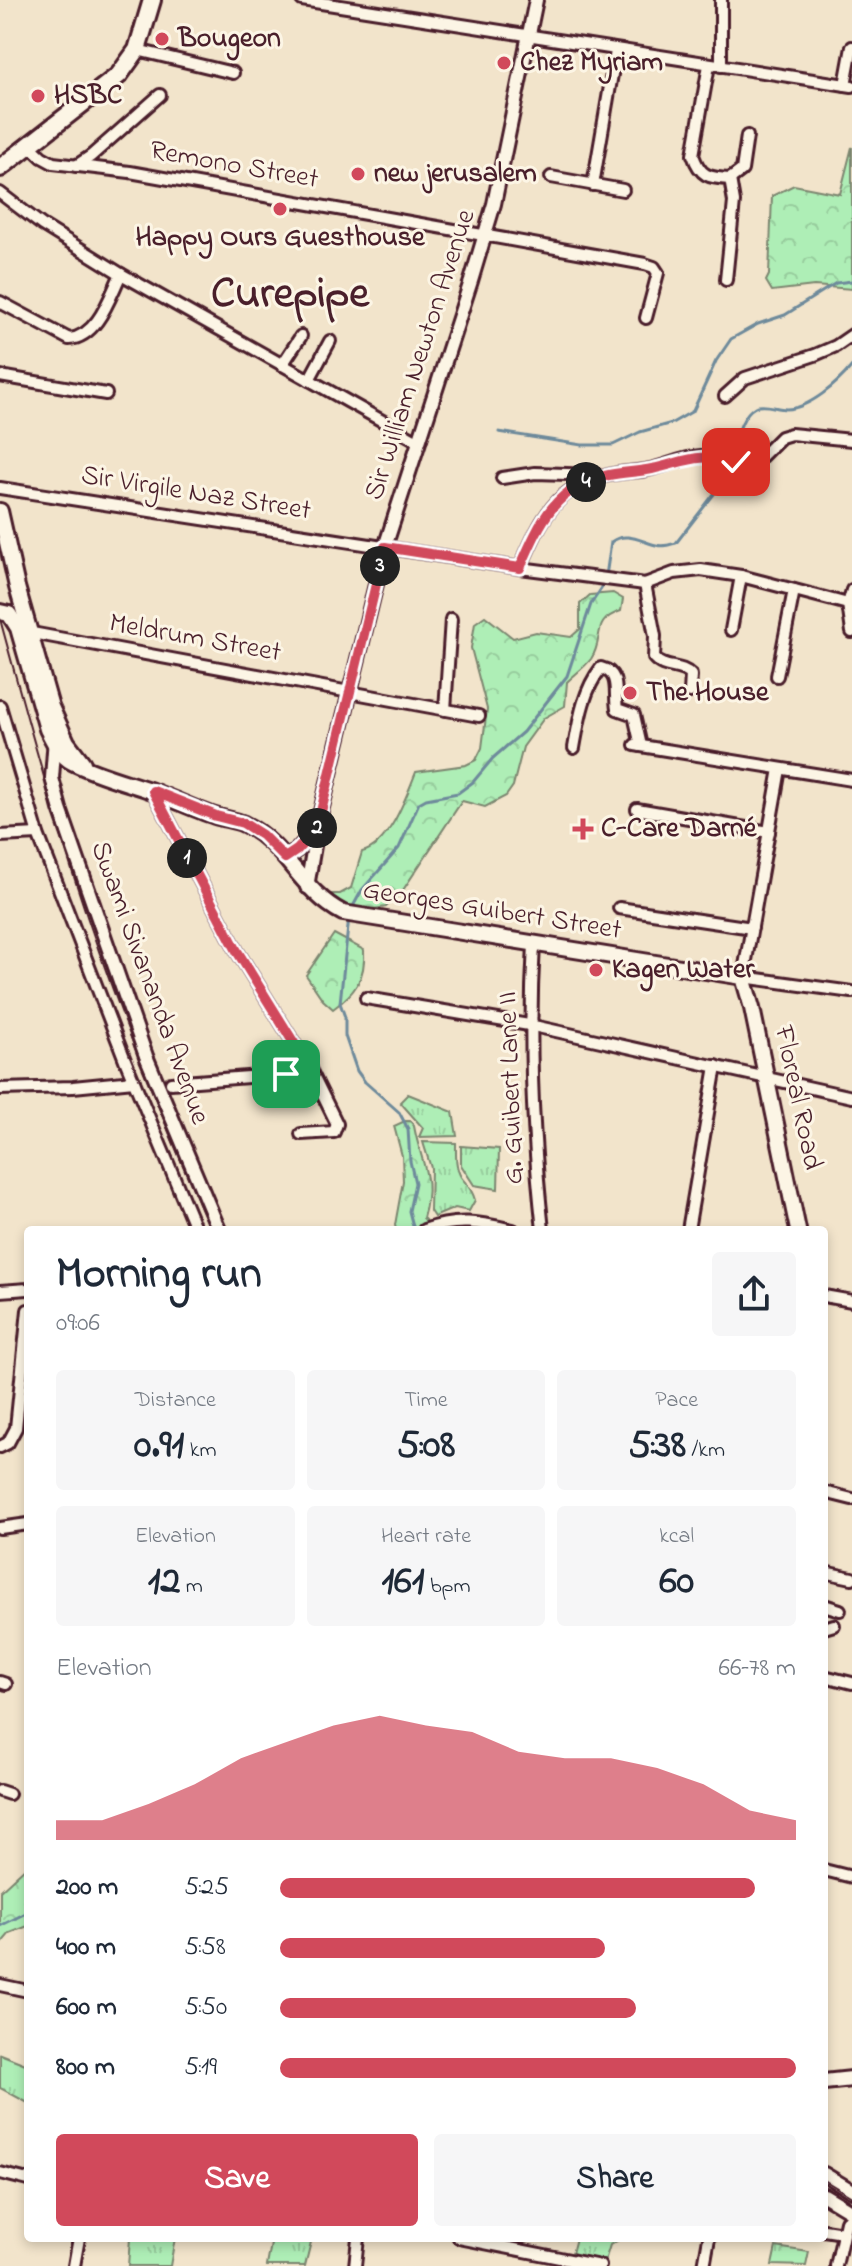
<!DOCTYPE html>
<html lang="en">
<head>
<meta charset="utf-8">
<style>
  body { margin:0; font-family:"Indie Flower",sans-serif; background:#f6f6f7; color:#1f2937; height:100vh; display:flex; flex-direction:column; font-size:30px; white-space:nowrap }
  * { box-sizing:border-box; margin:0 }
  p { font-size:26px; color:#747a83 }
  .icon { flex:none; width:44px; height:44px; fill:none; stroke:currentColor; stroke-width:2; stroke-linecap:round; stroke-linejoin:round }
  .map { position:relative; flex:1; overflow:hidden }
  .details { position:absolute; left:24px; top:1226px; width:804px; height:1016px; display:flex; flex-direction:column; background:#fff; border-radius:8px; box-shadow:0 4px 12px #0003 }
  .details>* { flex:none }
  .pin { position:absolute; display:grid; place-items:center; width:68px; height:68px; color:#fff; margin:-34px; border-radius:16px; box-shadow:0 4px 12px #0006 }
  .km { position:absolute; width:40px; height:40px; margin:-20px; border-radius:50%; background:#222; color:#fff; font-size:22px; line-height:40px; text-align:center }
  .round { display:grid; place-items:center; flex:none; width:84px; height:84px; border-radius:8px; background:#f6f6f7 }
  .summary { display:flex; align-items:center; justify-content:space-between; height:136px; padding:0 32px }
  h1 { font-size:44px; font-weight:700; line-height:60px }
  .figures { display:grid; grid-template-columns:repeat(3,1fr); gap:12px; height:136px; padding:8px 32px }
  .figures div { display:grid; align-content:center; border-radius:8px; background:#f6f6f7; text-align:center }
  .figures b { font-size:40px; font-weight:700 }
  .figures small { font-size:22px; font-weight:400 }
  .figures p { font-size:22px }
  .chart { height:224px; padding:16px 32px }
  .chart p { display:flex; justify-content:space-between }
  .chart svg { width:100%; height:144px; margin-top:8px; fill:#d1495b; opacity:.7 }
  .cta { display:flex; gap:16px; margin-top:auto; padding:16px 32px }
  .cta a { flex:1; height:92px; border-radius:8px; background:#d1495b; color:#fff; font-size:32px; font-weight:700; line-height:92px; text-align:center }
  .cta a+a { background:#f6f6f7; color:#1f2937 }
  ul { padding:0 32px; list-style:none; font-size:26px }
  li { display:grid; grid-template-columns:128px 96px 1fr; align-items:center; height:60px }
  li i { height:20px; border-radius:10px; background:#d1495b }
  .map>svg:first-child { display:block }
  .grass { fill:url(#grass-tufts); stroke:#7c8670; stroke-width:2 }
  .forest { fill:url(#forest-crowns); stroke:#7c8670; stroke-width:2 }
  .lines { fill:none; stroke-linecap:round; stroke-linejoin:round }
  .stream { stroke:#6e8a9b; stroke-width:3 }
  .minor-casing { stroke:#4a1f2b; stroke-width:16 }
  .tertiary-casing { stroke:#4a1f2b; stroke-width:18 }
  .secondary-casing { stroke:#4a1f2b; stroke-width:20 }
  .primary-casing { stroke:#4a1f2b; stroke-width:22 }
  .minor { stroke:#fcf5e5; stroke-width:10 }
  .tertiary { stroke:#fcf5e5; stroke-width:12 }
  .secondary { stroke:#fcf5e5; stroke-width:14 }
  .primary { stroke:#fcf5e5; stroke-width:16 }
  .tram { stroke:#4a1f2b; stroke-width:2 }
  .route-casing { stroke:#fff; stroke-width:16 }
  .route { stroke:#d1495b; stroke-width:10 }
  .poi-dot { fill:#d1495b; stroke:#fcf5e5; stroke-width:3 }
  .labels { text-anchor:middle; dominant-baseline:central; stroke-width:6; stroke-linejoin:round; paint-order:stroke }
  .poi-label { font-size:28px; font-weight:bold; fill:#4a1f2b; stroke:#fcf5e5; text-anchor:start }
  .street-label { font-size:28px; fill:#4a1f2b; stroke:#fcf5e5 }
  .town-label { font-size:44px; font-weight:bold; fill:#4a1f2b; stroke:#fcf5e5 }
</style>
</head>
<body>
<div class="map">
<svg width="852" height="2266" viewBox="0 0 852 2266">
  <defs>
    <pattern id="grass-tufts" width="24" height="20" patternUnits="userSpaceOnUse" patternTransform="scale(2)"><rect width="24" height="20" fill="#aeeeb6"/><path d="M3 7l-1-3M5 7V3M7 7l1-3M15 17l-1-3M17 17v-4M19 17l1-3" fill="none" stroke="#97cc9d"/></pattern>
    <pattern id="forest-crowns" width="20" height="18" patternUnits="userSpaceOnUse" patternTransform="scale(2)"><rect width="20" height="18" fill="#aeeeb6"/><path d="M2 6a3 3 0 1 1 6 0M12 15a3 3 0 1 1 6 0" fill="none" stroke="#97cc9d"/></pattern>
  </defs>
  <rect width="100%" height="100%" fill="#f2e4cb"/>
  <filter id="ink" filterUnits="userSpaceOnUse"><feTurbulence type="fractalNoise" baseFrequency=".0125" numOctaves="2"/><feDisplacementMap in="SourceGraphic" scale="16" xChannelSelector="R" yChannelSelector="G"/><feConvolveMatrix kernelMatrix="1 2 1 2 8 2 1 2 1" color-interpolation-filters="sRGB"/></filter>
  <g filter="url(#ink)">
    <g class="grass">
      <path d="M408 1094 453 1112 457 1136 419 1137 423 1128 400 1102Z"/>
      <path d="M423 1142 456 1143C456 1153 455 1167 461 1177 467 1185 472 1189 475 1200L469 1211 455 1208 434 1217 430 1211 431 1168Z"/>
      <path d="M461 1146 499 1149 498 1189 474 1185 461 1165Z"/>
      <path d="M0 2054 28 2065V2103L0 2088Z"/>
      <path d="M130 2238H175L170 2266H128Z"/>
      <path d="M272 2238H312L305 2266H267Z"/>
      <path d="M576 2238H622L610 2245 605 2261 572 2253Z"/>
      <path d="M776 2247 809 2252 806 2266 772 2265Z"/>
    </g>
    <g class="forest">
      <path d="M852 147V289L814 286 772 291 766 281 769 275 772 196 794 185 840 194Z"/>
      <path d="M613 593 623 599 621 611C590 621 605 639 591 659 585 667 574 675 567 682L565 706 544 718 523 747 513 786 506 796 485 807 462 801 403 890 386 907 349 913 328 901 330 894H340L351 888 362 852C389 846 406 797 416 772L466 765 476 760 482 748 487 709 471 648 475 623 485 616 513 638 536 632 571 637 580 629V604L590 595Z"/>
      <path d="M334 934 364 950C366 978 355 993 333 1009L323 1000 306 975Z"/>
      <path d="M405 1121H410L414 1126C421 1165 435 1176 423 1218L436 1230H396L395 1225 403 1181 402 1156 394 1126Z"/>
      <path d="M28 1865V1926L10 1933 0 1945V1891Z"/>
    </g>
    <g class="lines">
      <g class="stream">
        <path d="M499 432 582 445H613L640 432 672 423 693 411 716 361 731 339 758 324 785 315 836 283 852 281"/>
        <path d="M731 457C736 442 740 415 755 407 765 403 776 409 786 409 809 409 838 383 852 366"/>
        <path d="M351 910 362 890 399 848 419 803 426 799 458 793 473 782 493 758 523 732 567 676 591 604 605 583 611 542C626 531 640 541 656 545 663 547 669 545 676 543L714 494 729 464"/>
        <path d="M349 917 340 1003 345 1017V1036L357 1071 365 1082 399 1112 408 1129 410 1161 415 1183 409 1211 414 1230"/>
        <path d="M0 1926 28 1912"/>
      </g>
      <defs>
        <g id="minor">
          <path d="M302 0 852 86"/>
          <path d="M721 0V66"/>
          <path d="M137 50 233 73"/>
          <path d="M709 65 693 155C700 176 708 178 730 179L734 202 726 280"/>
          <path d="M845 85 852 47"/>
          <path d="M28 144 42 157 53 163 130 172 645 264 654 267 658 273 646 318"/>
          <path d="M76 166 91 156 160 95"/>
          <path d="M551 177 623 190"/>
          <path d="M730 179 742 170 747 136"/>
          <path d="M593 185 616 51"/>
          <path d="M0 193 42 225 121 274 418 441"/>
          <path d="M0 302 69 339C98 337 110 296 121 274"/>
          <path d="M282 365 301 336"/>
          <path d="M0 376 106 394"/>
          <path d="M309 380 330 341"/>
          <path d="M725 396 745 378 815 355 836 346 852 335"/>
          <path d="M502 478 535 473 599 475"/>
          <path d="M0 488 520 568 645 584 674 573 701 570 741 576 848 604"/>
          <path d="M520 568C540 522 555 485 609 475 622 472 634 472 646 470 664 467 682 457 701 456 720 455 737 466 756 462L781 437 791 434 852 440"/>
          <path d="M645 584 655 636 654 658C664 670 681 664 691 675L690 692"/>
          <path d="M852 590 848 604 852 632"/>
          <path d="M731 630 741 576"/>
          <path d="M32 633 479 716"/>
          <path d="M777 676 794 590"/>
          <path d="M0 706 38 834 125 1060 196 1230"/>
          <path d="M445 710 451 619"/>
          <path d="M635 745 852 780"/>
          <path d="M574 748C579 720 583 691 601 668 621 673 614 693 617 709L634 715 641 746"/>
          <path d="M780 769 743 977 852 992"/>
          <path d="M153 791 237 951 310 1069 337 1124 334 1132 301 1134"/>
          <path d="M637 809 769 832"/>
          <path d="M0 836 38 834"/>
          <path d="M619 908 752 928"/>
          <path d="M534 944C528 1042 532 1132 543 1230"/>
          <path d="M366 998 529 1025 852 1097"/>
          <path d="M171 1083 286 1074 310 1069"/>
          <path d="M0 1089 73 1087 134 1081"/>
          <path d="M424 1230C456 1218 480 1222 513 1230"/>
          <path d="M688 1230 716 1066"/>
          <path d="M0 1291 28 1289"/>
          <path d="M824 1296 852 1301"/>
          <path d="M0 1447 8 1443 16 1428 28 1310"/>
          <path d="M824 1492 852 1499"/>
          <path d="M0 1528 28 1524"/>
          <path d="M824 1572 852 1578"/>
          <path d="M824 1605 840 1610"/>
          <path d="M824 1628 834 1625"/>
          <path d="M824 1676 852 1683"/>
          <path d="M0 1682 6 1684"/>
          <path d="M0 1791 9 1794"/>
          <path d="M824 1870 852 1877"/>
          <path d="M0 1985 28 1991"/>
          <path d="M0 2173 28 2180"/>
          <path d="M824 2230 843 2233"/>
          <path d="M459 2238 600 2266"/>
          <path d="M74 2266 79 2238"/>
          <path d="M355 2266 358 2238"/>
          <path d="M704 2266 709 2238"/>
          <path d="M836 2266 846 2221 852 2218"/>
        </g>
        <g id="tertiary">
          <path d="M55 738 52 778 60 809 146 1056 219 1230"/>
          <path d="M285 858 297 850 317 828"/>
          <path d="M307 887 317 828 385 547 471 281 494 204 536 0"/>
          <path d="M824 2174 852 2191"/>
          <path d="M824 2195 852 2212"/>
        </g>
        <g id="secondary">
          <path d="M0 511 17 587 51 707 67 742 83 763"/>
          <path d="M0 612 9 614 18 628 47 729C53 741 60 756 72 762 97 775 126 782 152 791 173 799 194 809 215 816 224 819 235 820 244 824 286 844 300 891 343 913L743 977 752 1008 798 1230"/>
          <path d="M824 2082 852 2079"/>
        </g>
        <path id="primary" d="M0 168 119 75 137 50 152 0"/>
      </defs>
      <use href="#minor" class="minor-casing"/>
      <use href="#tertiary" class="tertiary-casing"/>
      <use href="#secondary" class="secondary-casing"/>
      <use href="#primary" class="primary-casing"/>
      <use href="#minor" class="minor"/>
      <use href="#tertiary" class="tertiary"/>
      <use href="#secondary" class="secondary"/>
      <use href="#primary" class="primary"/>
      <g class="tram">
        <path d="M0 619C24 707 48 796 76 883 114 1001 161 1117 211 1230"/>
        <path d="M824 2180 852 2197"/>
      </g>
    </g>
  </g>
  <g class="lines" filter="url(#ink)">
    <defs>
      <path id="route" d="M286 1074 310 1069 237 951 153 791 216 816 243 823 262 835 285 858 297 850 317 828 385 547 520 568C540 522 555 486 609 475 623 472 637 472 652 469 688 461 698 452 736 462"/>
    </defs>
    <use href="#route" class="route-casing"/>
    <use href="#route" class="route"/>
  </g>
  <g class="poi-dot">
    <circle cx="162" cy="39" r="8"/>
    <circle cx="504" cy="63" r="8"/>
    <circle cx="38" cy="96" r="8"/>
    <circle cx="358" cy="174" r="8"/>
    <circle cx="280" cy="209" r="8"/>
    <circle cx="630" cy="693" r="8"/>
    <path d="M579 817h8v8h8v8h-8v8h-8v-8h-8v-8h8z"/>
    <circle cx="596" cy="970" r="8"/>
  </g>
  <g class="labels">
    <g class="poi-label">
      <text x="178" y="39">Bougeon</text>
      <text x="520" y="63">Chez Myriam</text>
      <text x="54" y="96">HSBC</text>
      <text x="374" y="174">new jerusalem</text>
      <text x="280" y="238" text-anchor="middle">Happy Ours Guesthouse</text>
      <text x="646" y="693">The House</text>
      <text x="601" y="829">C-Care Darné</text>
      <text x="612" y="970">Kagen Water</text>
    </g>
    <g class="street-label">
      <text transform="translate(234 166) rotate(10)">Remono Street</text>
      <text transform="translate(421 355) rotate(-72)">Sir William Newton Avenue</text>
      <text transform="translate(196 494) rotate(9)">Sir Virgile Naz Street</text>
      <text transform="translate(195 639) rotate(10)">Meldrum Street</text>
      <text transform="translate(492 911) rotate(9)">Georges Guibert Street</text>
      <text transform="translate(149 983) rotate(70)">Swami Sivananda Avenue</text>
      <text transform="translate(512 1088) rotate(-92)">G. Guibert Lane II</text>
      <text transform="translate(797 1098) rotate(78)">Floreal Road</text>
    </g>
    <g class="town-label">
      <text x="290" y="295">Curepipe</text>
    </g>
  </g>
</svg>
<div class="pin" style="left:286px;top:1074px;background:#1e9e55"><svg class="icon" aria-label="arrive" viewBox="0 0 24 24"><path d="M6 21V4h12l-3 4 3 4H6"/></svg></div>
<div class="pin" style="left:736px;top:462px;background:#d93025"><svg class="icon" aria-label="check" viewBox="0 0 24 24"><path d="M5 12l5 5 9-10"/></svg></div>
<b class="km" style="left:187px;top:858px">1</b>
<b class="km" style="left:317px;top:828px">2</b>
<b class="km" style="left:380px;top:566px">3</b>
<b class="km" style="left:586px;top:482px">4</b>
<section class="details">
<div class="summary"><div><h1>Morning run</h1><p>09:06</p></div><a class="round"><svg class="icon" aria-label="share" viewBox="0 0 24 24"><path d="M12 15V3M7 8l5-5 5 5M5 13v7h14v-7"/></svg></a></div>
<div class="figures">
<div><p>Distance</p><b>0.91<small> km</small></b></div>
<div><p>Time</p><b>5:08</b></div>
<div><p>Pace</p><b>5:38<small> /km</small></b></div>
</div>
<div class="figures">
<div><p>Elevation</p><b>12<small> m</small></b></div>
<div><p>Heart rate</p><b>161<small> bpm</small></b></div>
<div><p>kcal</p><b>60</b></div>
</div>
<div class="chart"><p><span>Elevation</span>66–78 m</p>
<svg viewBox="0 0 160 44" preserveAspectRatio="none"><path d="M0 44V38L10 38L20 33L30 27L40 19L50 14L60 9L70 6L80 9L90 11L100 17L110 19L120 19L130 22L140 27L150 35L160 38V44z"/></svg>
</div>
<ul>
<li><b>200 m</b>5:25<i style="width:92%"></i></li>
<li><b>400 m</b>5:58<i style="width:63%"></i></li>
<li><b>600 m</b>5:50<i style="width:69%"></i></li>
<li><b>800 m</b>5:19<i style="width:100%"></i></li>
</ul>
<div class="cta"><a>Save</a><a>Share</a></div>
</section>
</div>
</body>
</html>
